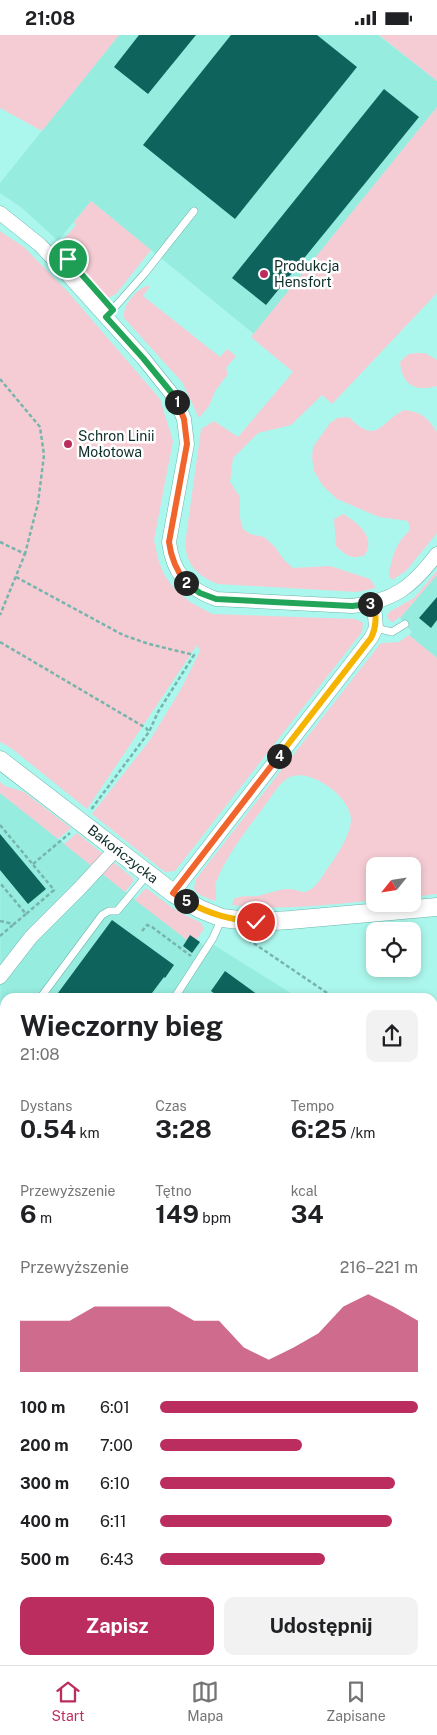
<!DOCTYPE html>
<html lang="pl">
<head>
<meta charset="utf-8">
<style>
  body { margin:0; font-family:"Public Sans",sans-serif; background:#f2f2f2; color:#202124; height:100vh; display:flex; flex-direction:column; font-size:19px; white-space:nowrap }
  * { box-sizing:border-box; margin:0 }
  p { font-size:16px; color:#757577 }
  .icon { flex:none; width:28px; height:28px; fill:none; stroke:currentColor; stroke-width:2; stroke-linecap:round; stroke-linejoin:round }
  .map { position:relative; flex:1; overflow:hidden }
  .drawer { position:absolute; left:0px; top:958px; width:438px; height:672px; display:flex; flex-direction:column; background:#fff; border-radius:15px 15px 0 0; box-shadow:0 2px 8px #0003 }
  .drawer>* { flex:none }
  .needle { width:32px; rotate:240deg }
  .fabs { position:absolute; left:366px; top:822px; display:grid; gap:10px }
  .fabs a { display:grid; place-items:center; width:55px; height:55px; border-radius:10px; background:#fff; box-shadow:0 2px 8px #0003; font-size:25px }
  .pin { position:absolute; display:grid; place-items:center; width:42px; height:42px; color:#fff; margin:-21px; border:2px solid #fff; border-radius:50%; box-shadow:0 1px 5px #0007 }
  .km { position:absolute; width:25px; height:25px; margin:-12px; border-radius:50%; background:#222; color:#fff; font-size:14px; line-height:25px; text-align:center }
  .round { display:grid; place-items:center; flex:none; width:52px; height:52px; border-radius:10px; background:#f2f2f2 }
  .summary { display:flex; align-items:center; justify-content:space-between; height:85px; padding:0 20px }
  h1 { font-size:28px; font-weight:700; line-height:38px }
  .figures { display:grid; grid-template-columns:repeat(3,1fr); gap:8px; height:85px; padding:5px 20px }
  .figures div { display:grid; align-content:center }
  .figures b { font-size:25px; font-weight:700 }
  .figures small { font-size:14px; font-weight:400 }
  .figures p { font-size:14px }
  .chart { height:140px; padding:10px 20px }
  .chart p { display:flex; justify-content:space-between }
  .chart svg { width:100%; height:90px; margin-top:5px; fill:#bb2d5e; opacity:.7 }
  .cta { display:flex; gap:10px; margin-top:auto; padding:10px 20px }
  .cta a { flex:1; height:58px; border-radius:10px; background:#bb2d5e; color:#fff; font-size:20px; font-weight:700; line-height:58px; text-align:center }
  .cta a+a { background:#f2f2f2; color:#202124 }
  ul { padding:0 20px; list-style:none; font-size:16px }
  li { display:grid; grid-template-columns:80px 60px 1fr; align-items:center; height:38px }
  li i { height:12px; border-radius:6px; background:#bb2d5e }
  .status { display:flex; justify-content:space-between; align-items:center; height:35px; padding:0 25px; background:#fff; direction:ltr }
  .status svg { height:14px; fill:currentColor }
  .menu { display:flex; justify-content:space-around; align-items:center; height:70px; border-top:1px solid #e0e0e0; background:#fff; font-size:14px; color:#757577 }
  .menu a { display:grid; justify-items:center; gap:2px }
  .menu .on { color:#bb2d5e }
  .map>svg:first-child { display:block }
  .built { fill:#97ece0 }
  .green { fill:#f6ccd4 }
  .building { fill:#0e645c }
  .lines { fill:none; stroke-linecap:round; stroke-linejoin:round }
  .service-casing { stroke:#6bb4ab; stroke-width:8 }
  .pedestrian-casing { stroke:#6bb4ab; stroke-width:11 }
  .minor-casing { stroke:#6bb4ab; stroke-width:15 }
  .tertiary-casing { stroke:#6bb4ab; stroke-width:19 }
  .path { stroke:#77b4ac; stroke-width:2.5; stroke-dasharray:4 2.5; stroke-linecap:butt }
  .service { stroke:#fff; stroke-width:7 }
  .pedestrian { stroke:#fff; stroke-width:10 }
  .minor { stroke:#fff; stroke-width:14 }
  .tertiary { stroke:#fff; stroke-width:18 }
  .split-1-casing { stroke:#fff; stroke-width:10 }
  .split-2-casing { stroke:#fff; stroke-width:10 }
  .split-3-casing { stroke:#fff; stroke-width:10 }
  .split-4-casing { stroke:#fff; stroke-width:10 }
  .split-5-casing { stroke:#fff; stroke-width:10 }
  .split-6-casing { stroke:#fff; stroke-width:10 }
  .split-1 { stroke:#22a559; stroke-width:6 }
  .split-2 { stroke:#f0652b; stroke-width:6 }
  .split-3 { stroke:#22a559; stroke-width:6 }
  .split-4 { stroke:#f5b400; stroke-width:6 }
  .split-5 { stroke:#f0652b; stroke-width:6 }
  .split-6 { stroke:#f5b400; stroke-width:6 }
  .poi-dot { fill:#bb2d5e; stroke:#fff; stroke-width:2 }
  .labels { text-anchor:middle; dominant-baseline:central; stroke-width:5; stroke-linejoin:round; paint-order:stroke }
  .poi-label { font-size:14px; fill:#0d2d29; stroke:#fff; text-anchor:start }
  .street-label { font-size:14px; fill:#0d2d29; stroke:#fff }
</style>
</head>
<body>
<div class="status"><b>21:08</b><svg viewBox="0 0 49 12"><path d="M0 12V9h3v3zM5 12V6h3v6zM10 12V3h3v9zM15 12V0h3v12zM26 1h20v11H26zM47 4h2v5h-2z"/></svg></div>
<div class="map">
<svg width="437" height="1630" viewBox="0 0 437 1630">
  <rect width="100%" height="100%" fill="#acf7ed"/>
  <g class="built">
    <path d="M119 0H378L437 46V72L254 299 91 166 58 206 22 173 0 158V148Z"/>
    <path d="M437 540V623L409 600 412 597 400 583Z"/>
    <path d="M0 758 187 905 190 900 210 915 214 910 297 962H5V1222L1 1223Z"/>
    <path d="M432 1019 437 1020V1124L433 1127Z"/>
    <path d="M5 1419V1461L0 1458V1427Z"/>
    <path d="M157 1625H187L183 1630H157Z"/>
    <path d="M290 1625H325L327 1630H287Z"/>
  </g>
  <g class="green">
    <path d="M0 0H119L42 96 0 73Z"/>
    <path d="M379 0H437V46Z"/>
    <path d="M437 72V258L332 369 322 360 291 390 258 398 233 423 230 447 240 462V483L243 494 250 499 264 502 275 512 284 525 293 533 330 531 370 544 376 553 357 557 218 549C198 541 187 531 185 509L201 394 214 386 238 402 293 337 251 302Z"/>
    <path d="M91 166 151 215 116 259 106 264 62 216 63 205 76 190 74 187Z"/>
    <path d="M0 196 24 212 69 258 160 364 173 406 154 505 159 527 165 541 173 552 190 567 212 579 356 584 363 588 362 597 175 836 165 837 92 779 150 705 181 654 200 616 197 610 87 774 11 713 0 707Z"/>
    <path d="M147 251H150L143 261 220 322 227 314 236 321 226 333 228 339 215 356 209 371 199 383 182 347 124 283C122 271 136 254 147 251Z"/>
    <path d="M417 318H425L437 325V351C415 357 402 350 400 327L408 319Z"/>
    <path d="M404 375C422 377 427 382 437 397V498L406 536 392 545 389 541C391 523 396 507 410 495L408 486 379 482 337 464 323 451 314 436 312 422 313 412 330 388 337 383 349 382C377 411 379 388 404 375Z"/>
    <path d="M343 479C358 488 376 502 365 520 351 525 347 521 336 511L334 484Z"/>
    <path d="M437 536V540L400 583 399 582 393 587 390 586 387 582 389 577 414 563Z"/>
    <path d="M409 600 437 623V859L413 862 412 831H375V865C327 870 280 876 232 870L234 864C241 860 249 862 257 861 268 859 278 854 290 854 297 854 301 859 308 856 318 851 324 838 330 830 339 817 350 800 351 785 352 762 307 729 286 744 277 751 270 764 263 773 245 797 227 820 216 847 214 853 218 860 215 866L202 861 196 857 194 853 196 844 380 609 382 608 399 607Z"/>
    <path d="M0 747 5 751 24 757 71 793 58 804 0 758Z"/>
    <path d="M77 798 104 820 93 832 64 809Z"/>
    <path d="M113 827 133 843V847L125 857 100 837Z"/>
    <path d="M146 853 174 874 201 888 204 894 196 905H187L135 865Z"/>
    <path d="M433 1157 437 1160V1266L433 1273Z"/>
    <path d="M437 1321V1573L433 1570 432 1327Z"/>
  </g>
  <g class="building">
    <path d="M139 0H196L148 59 114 32Z"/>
    <path d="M231 0H317L357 32 235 184 143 110Z"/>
    <path d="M384 54 419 82 266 270 232 243Z"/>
    <path d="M437 562V585L431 593 419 583Z"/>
    <path d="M0 799 46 854 28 869 0 835Z"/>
    <path d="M112 885 174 930 165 943 164 942 149 962H55Z"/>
    <path d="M190 900 200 907 192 918 183 911Z"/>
    <path d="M225 936 261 962H219L211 956Z"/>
  </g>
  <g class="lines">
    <defs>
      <g id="service">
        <path d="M106 282 145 238 194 176"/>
        <path d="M376 593 392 597 405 589"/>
        <path d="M41 962 102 880 109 876H117L148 839"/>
        <path d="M175 962 213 903 222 883"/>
        <path d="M0 1017 5 1010"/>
        <path d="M0 1177 5 1179"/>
        <path d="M0 1238 5 1245"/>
        <path d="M0 1464 5 1468"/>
        <path d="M162 1630 163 1625"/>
      </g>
      <g id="pedestrian">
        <path d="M432 1319 437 1321"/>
        <path d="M432 1516 437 1507"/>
        <path d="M432 1551 437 1553"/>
      </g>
      <g id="minor">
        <path d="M0 178 40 210 59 230 143 323 175 363 184 384 187 409 169 507C173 538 186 553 216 564L352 571C394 566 412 552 437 519"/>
        <path d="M173 858 371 603 376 593 374 569"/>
        <path d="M0 942 31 902 80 853 116 814"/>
        <path d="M432 1580 437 1584"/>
        <path d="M271 1630 274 1625"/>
      </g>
      <g id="tertiary">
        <path d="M0 725 173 858 200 874 222 883 257 887 290 885 437 872"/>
        <path d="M432 1296 437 1290"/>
        <path d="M205 1630 208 1625"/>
      </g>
    </defs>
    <use href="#service" class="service-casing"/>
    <use href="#pedestrian" class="pedestrian-casing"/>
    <use href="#minor" class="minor-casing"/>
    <use href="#tertiary" class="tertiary-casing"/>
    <g class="path">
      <path d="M0 344 40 392 44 420 38 468 25 519"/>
      <path d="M0 507 25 519 0 580"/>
      <path d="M16 542 123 600 149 609 194 620 158 677 149 697"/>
      <path d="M0 607 146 693 149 697 90 776"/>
      <path d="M0 790 54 855 26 879 0 848"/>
      <path d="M33 829 70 798"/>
      <path d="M0 886 14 889 26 879"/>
      <path d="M142 896 147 890 152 892 191 921"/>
      <path d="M0 901 14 889"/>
      <path d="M243 901 333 962"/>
      <path d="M432 1010 437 1006"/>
      <path d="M432 1016 437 1018"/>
      <path d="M432 1348 437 1341"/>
      <path d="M432 1368 437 1361"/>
      <path d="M432 1392 437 1385"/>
      <path d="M432 1413 437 1407"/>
    </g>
    <use href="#service" class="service"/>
    <use href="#pedestrian" class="pedestrian"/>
    <use href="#minor" class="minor"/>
    <use href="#tertiary" class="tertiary"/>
  </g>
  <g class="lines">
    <defs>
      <path id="split-1" d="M68 224 113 275 106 282 143 323 175 362 177 367"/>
      <path id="split-2" d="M177 367 184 384 187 409 169 507C171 523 176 535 186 548"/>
      <path id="split-3" d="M186 548 200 558 216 564 352 571 370 569"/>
      <path id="split-4" d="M279 721 371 603C377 591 376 581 374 569H370"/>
      <path id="split-5" d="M186 866 173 858 279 721"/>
      <path id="split-6" d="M186 866C212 880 228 884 256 887"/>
    </defs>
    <use href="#split-1" class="split-1-casing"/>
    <use href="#split-2" class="split-2-casing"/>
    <use href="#split-3" class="split-3-casing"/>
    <use href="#split-4" class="split-4-casing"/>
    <use href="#split-5" class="split-5-casing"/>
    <use href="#split-6" class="split-6-casing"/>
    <use href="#split-1" class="split-1"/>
    <use href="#split-2" class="split-2"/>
    <use href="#split-3" class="split-3"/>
    <use href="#split-4" class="split-4"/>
    <use href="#split-5" class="split-5"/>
    <use href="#split-6" class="split-6"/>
  </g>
  <g class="poi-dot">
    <circle cx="264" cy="239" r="5"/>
    <circle cx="68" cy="409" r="5"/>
  </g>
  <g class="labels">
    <g class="poi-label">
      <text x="274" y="231">Produkcja<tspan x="274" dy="16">Hensfort</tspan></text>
      <text x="78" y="401">Schron Linii<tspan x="78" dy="16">Mołotowa</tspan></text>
    </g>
    <g class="street-label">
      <text transform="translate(123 819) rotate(38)">Bakończycka</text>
    </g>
  </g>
</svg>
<div class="fabs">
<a><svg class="needle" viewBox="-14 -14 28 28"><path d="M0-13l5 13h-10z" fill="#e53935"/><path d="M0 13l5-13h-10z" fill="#757577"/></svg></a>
<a><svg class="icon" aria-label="locate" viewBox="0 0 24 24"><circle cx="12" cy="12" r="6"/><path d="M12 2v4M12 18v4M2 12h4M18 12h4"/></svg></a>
</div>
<div class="pin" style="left:68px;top:224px;background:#1e9e55"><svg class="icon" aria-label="arrive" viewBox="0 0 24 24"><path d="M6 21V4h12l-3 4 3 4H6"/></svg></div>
<div class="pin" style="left:256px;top:887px;background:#d93025"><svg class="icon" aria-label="check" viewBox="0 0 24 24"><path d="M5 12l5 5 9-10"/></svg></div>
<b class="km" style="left:177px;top:367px">1</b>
<b class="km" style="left:186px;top:548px">2</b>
<b class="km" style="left:370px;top:569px">3</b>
<b class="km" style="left:279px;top:721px">4</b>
<b class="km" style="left:186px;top:866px">5</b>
<section class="drawer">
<div class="summary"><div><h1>Wieczorny bieg</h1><p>21:08</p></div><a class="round"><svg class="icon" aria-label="share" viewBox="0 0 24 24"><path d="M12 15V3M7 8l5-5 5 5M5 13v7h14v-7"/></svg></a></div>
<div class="figures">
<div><p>Dystans</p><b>0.54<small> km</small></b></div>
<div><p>Czas</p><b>3:28</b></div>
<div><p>Tempo</p><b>6:25<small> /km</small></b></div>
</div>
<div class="figures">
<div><p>Przewyższenie</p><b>6<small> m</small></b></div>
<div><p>Tętno</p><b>149<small> bpm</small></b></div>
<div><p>kcal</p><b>34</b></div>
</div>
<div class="chart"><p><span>Przewyższenie</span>216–221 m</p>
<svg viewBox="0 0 160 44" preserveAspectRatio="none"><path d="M0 44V19L10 19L20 19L30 12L40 12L50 12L60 12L70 19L80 19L90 32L100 38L110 32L120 25L130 12L140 6L150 12L160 19V44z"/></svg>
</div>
<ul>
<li><b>100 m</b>6:01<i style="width:100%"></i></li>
<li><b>200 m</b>7:00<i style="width:55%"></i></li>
<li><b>300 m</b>6:10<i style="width:91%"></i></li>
<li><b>400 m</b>6:11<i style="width:90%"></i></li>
<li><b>500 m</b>6:43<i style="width:64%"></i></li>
</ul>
<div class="cta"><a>Zapisz</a><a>Udostępnij</a></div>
</section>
</div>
<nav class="menu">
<a class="on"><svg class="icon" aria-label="home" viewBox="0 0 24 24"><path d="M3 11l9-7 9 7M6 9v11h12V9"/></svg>Start</a>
<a><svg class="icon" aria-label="map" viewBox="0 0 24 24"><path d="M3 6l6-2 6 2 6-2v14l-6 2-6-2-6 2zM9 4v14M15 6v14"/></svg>Mapa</a>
<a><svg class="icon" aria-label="saved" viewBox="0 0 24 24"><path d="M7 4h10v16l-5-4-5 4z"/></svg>Zapisane</a>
</nav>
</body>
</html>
